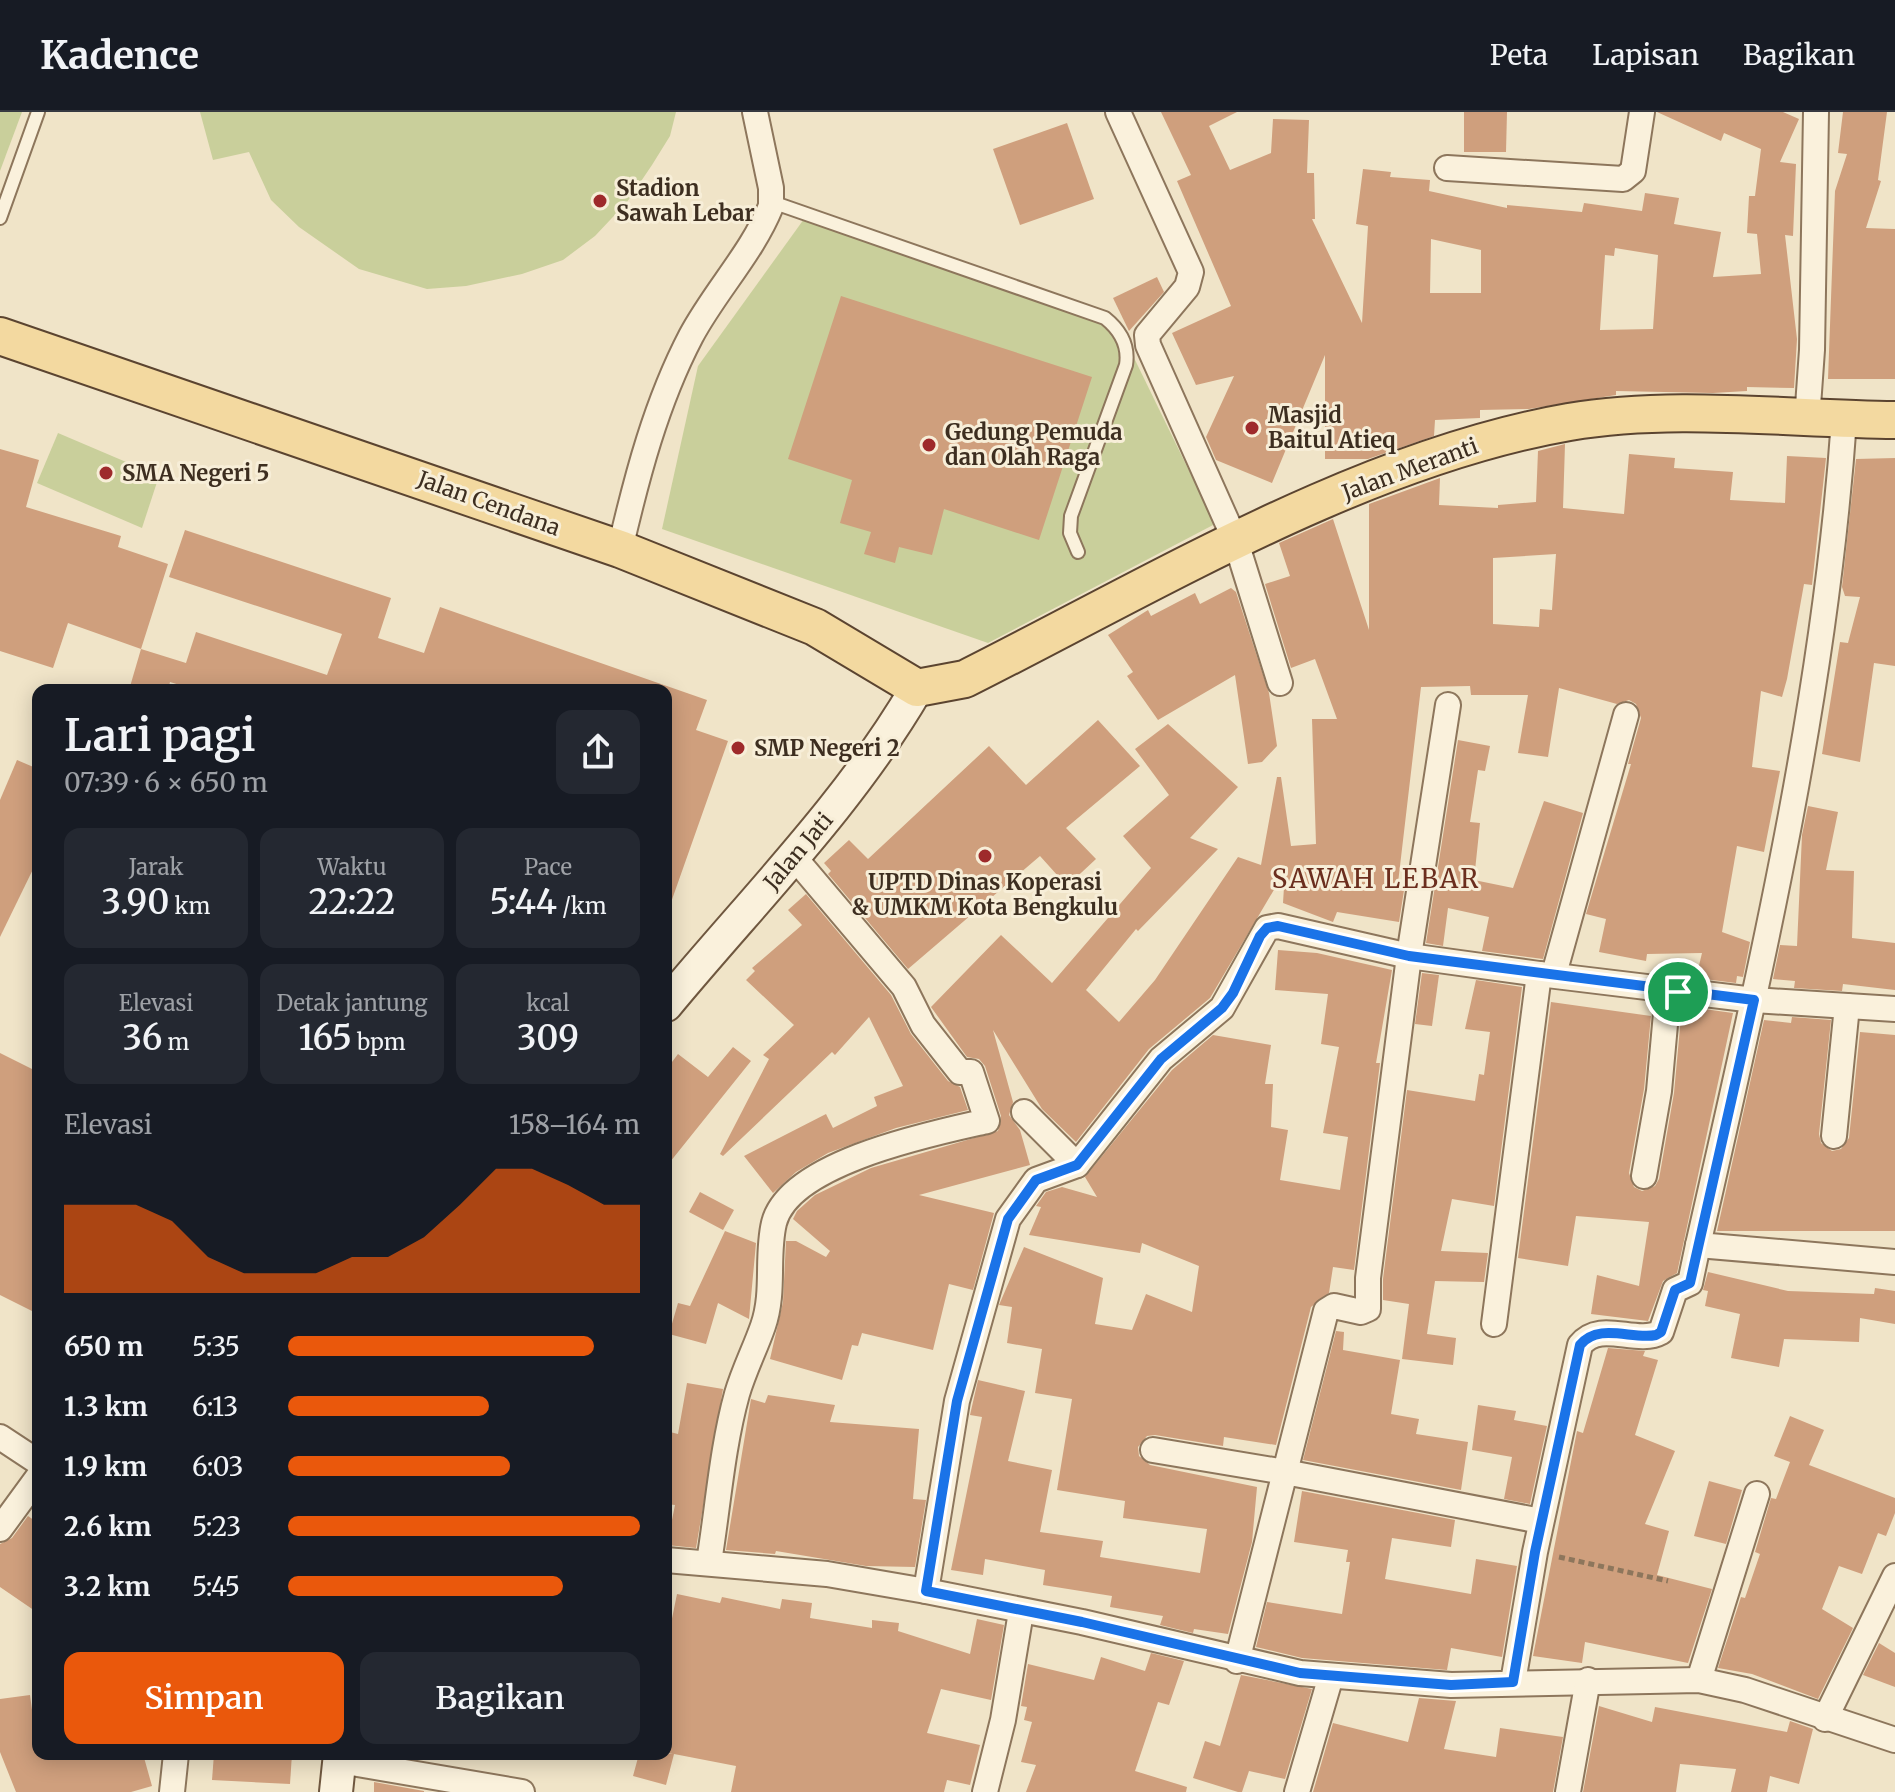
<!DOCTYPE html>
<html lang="id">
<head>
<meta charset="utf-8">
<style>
  body { margin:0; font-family:Merriweather,serif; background:#242831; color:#f1f3f6; height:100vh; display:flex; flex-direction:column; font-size:30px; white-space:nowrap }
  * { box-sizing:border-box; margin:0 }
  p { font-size:26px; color:#9ea1a6 }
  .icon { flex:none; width:44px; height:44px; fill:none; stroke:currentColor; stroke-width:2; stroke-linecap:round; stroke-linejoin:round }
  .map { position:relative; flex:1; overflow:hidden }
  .panel { position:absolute; left:32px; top:572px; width:640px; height:1076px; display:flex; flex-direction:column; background:#171b24; border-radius:16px; box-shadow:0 4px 20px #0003 }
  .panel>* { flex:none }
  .pin { position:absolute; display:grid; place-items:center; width:68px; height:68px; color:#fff; margin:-34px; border:4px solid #fff; border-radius:50%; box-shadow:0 2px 8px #0007 }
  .round { display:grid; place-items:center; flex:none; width:84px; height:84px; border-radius:16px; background:#242831 }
  .head { display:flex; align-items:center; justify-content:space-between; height:136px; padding:0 32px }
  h1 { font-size:44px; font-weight:600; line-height:60px }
  .metrics { display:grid; grid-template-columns:repeat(3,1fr); gap:12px; height:136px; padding:8px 32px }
  .metrics div { display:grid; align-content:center; border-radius:16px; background:#242831; text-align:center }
  .metrics b { font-size:34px; font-weight:600 }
  .metrics small { font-size:22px; font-weight:400 }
  .metrics p { font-size:22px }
  .chart { height:224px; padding:16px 32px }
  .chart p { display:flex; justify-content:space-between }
  .chart svg { width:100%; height:144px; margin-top:8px; fill:#ea580c; opacity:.7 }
  .button { display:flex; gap:16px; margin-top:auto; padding:16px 32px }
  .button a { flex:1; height:92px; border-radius:16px; background:#ea580c; color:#fff; font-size:32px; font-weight:600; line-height:92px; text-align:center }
  .button a+a { background:#242831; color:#f1f3f6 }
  ul { padding:0 32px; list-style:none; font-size:26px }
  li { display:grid; grid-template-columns:128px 96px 1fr; align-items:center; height:60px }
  li i { height:20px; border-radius:10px; background:#ea580c }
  header { display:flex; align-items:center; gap:48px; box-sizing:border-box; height:112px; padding:0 40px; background:#171b24; border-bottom:2px solid #363941 }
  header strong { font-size:38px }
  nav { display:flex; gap:44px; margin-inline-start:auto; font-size:28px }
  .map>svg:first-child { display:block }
  .green { fill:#c9cf9b }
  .building { fill:#cf9f7d; fill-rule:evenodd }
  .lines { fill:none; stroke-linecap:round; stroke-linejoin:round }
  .lane-casing { stroke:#8d765c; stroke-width:16 }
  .street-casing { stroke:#8d765c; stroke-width:28 }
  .secondary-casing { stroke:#6f573f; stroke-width:36 }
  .primary-casing { stroke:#5b4430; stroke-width:40 }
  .path { stroke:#8d765c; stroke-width:5; stroke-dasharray:6 4; stroke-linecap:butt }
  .lane { stroke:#faf1dc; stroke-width:12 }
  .street { stroke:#faf1dc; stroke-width:24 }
  .secondary { stroke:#faf1dc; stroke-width:32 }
  .primary { stroke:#f3d9a0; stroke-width:36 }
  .route-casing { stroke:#fff; stroke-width:16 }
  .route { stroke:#1a73e8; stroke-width:10 }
  .poi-dot { fill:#9e2a2b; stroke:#f7eed8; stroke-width:3 }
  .labels { text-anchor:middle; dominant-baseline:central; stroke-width:6; stroke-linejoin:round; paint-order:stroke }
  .poi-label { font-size:22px; font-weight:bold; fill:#3d2e20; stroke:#f7eed8; text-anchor:start }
  .street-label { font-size:22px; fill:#3d2e20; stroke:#f7eed8 }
  .quarter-label { font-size:26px; letter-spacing:2px; fill:#6b2e1e; stroke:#f7eed8 }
</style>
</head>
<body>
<header>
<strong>Kadence</strong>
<nav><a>Peta</a><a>Lapisan</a><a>Bagikan</a></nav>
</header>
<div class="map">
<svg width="1895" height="1680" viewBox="0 0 1895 1680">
  <rect width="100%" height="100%" fill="#f0e4c8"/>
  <g class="green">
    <path d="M0 0H22L0 59Z"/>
    <path d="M200 0H676L670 24 652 53 627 90 595 124 563 148 522 162 466 174 427 177 359 157 299 115 271 88 249 40 213 48Z"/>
    <path d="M804 107 1118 213 1215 412 988 531 662 417 698 254Z"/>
    <path d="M58 321 159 364 142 416 37 371Z"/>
  </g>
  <g class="building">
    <path d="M1161 0H1237L1209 14 1230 58 1271 41 1273 7 1309 8 1307 61H1314L1315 107H1312L1362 211 1368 114 1356 112 1363 57 1391 60 1390 65 1430 68 1429 79 1507 96V93L1582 100 1584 91 1642 99 1645 81 1679 86 1674 112 1721 120 1713 165 1761 162 1757 122 1747 121 1749 84H1755L1761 37 1724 21 1721 29 1657 0H1783L1799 7 1780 50 1796 52 1793 124 1785 123 1797 227 1794 276 1747 275V279L1713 281 1616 279V283L1529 297 1480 298V306L1435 308 1434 324 1368 347H1325V243L1272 371 1216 348 1206 325 1234 264 1196 273 1172 221 1231 194 1177 69 1191 63ZM1431 127 1481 138V181H1430ZM1615 136 1658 143 1653 217 1600 218 1605 143 1614 144Z"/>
    <path d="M1464 0H1507L1506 40H1464Z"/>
    <path d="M1843 0H1887L1878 68 1881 69 1866 116 1895 117V267H1828L1835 79 1847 42 1838 41Z"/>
    <path d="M1067 11 1094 87 1020 113 993 37Z"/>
    <path d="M1157 165 1164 180 1129 219 1113 186Z"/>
    <path d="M841 184 1092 265 1039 428 944 397 932 443 899 435 895 451 864 442 871 420 840 411 852 368 788 347Z"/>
    <path d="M1565 332 1563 396 1624 402 1629 342 1675 346 1674 356 1733 360 1730 388 1785 391 1787 344 1826 346 1812 473 1804 472 1787 567 1782 585 1761 579 1752 655 1780 659 1764 740 1737 734 1722 820 1750 830 1743 865 1737 864 1736 871 1696 866 1702 841 1647 842 1646 849 1599 840 1606 807 1586 802 1631 652H1628L1641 606 1636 592 1629 588 1617 592 1559 576 1548 645 1518 641 1528 583H1471L1470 574 1421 575 1398 771 1405 772 1399 810 1337 800 1333 810 1283 791 1285 759 1210 886 1149 937 1076 1030 1042 997 993 918 1013 990 1009 1003 1020 1018 1030 1053 919 1083 994 1101 973 1178 949 1172 933 1238 862 1221 858 1234 852 1233 842 1268 770 1247 783 1190 786 1129H796L826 1145 830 1139 793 1107 797 1099 815 1083 871 1056 998 1019 1001 1004 985 954 979 947 967 945 931 895 1001 823 1052 871 1151 756 1123 724 1169 683 1135 637 1168 612 1238 675 1190 726 1218 737 1138 819 1136 817 1086 878 1119 910 1155 868 1238 745 1261 753 1277 665H1281L1291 734 1316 732 1312 607H1337L1315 547 1291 556 1265 472 1290 464 1279 431 1333 407 1369 518V392L1440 366 1439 393 1498 396V393L1536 390 1538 339ZM1556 442 1552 498 1540 497 1539 515 1493 512V446Z"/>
    <path d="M0 337 39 348 26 395 121 424 118 435 168 452 141 537 68 511 53 556 0 539Z"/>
    <path d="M1895 346V554L1874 551 1860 650 1822 642 1840 530 1848 531 1860 485 1845 484 1842 475 1856 347Z"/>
    <path d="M185 418 391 486 378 526 424 541 440 495 707 588 696 618 728 629 669 796 666 795V578H196L170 570 168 578H129L141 537 186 551 196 520 327 563 342 522 169 465Z"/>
    <path d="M1231 476 1236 480 1269 581 1277 634 1262 650 1248 652 1235 563 1158 608 1127 564 1133 560 1108 523 1148 498 1151 504 1195 481 1200 492Z"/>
    <path d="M1098 608 1140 654 1066 716 1096 747 1067 774 1040 744 908 857 828 762 831 759 824 751 849 728 868 747 989 634 1026 673Z"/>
    <path d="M1458 628 1490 634 1485 659 1478 658 1470 710 1480 711 1474 768 1513 776 1544 689 1583 701 1543 847 1482 839 1489 805 1448 796 1443 834 1426 831Z"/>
    <path d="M17 648 38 657V747L0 825V688Z"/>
    <path d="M1808 694 1838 700 1826 758 1854 759 1852 826 1895 831V878L1843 872 1842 879 1794 876 1795 869 1773 867 1780 833 1797 834 1802 723Z"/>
    <path d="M806 782 891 883 911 922 948 969 960 975 968 998 896 1016 828 1041 796 1060 773 1081 744 1044 826 1002 833 1016 877 994 874 985 903 974 869 905 835 943 832 940 723 1044 720 1042 769 947 763 943 794 913 746 868 755 859 752 856 802 813 788 798Z"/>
    <path d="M1278 838 1317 841 1392 858 1376 951H1380L1354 1158 1333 1155 1329 1181 1311 1195 1276 1333 1224 1325 1223 1334 1155 1323 1147 1324 1138 1335 1139 1344 1150 1353 1257 1375 1252 1430 1228 1522 1194 1517 1193 1521 1160 1513 1163 1504 1110 1495 1112 1484 1043 1473 1045 1458 985 1447 983 1463 951 1458 982 1305 970 1303 978 1268 1025 1279 1008 1349 1052 1358 1040 1420 1103 1429 1100 1445 1200 1461 1207 1417 1123 1406 1125 1389 1057 1378 1072 1287 1035 1281 1042 1237 1007 1231 1012 1195 999 1193 1024 1135 1103 1166 1095 1212 1132 1218 1146 1182 1192 1200 1199 1154 1142 1131 1140 1141 1029 1123 1041 1095 1036 1094 1046 1080 1062 1075 1097 1085 1085 1065 1172 958 1213 923 1271 933 1265 972H1273L1271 1015 1288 1018 1280 1068 1340 1078 1348 1025 1323 1021 1339 935 1321 932 1328 882 1275 878Z"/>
    <path d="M1422 861 1439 863 1432 914 1415 912Z"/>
    <path d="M1476 868 1522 875 1494 1094 1452 1087 1441 1139 1488 1141 1484 1170 1435 1169 1427 1222 1456 1226 1453 1253 1402 1247 1409 1192 1383 1188V1167L1407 978 1475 989 1479 962 1484 963 1490 920 1465 917Z"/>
    <path d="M1551 890 1651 904 1644 977 1629 1061 1634 1075 1642 1079 1655 1074 1659 1067 1674 981 1682 894 1733 901 1677 1161 1663 1169 1648 1209 1591 1202 1597 1163 1639 1174 1649 1110 1576 1104 1568 1154 1518 1146Z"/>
    <path d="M1792 905 1831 908 1819 1022 1821 1031 1832 1039 1841 1037 1849 1026 1860 920 1895 923V1119H1717L1764 908 1791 911Z"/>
    <path d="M733 935 751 949 666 1055V958L678 942 708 965Z"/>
    <path d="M0 941 38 960V1202L0 1183Z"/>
    <path d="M700 1080 734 1098 723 1118 689 1100Z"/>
    <path d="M725 1119 756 1131 749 1207 718 1191 706 1232 669 1222 678 1191 690 1194Z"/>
    <path d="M1708 1160 1788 1179 1874 1182 1875 1176 1895 1179V1212L1860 1206 1859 1230 1784 1227 1779 1255 1731 1246 1740 1202 1705 1194 1708 1179 1703 1178Z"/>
    <path d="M1336 1219 1344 1220 1343 1238 1400 1248 1391 1302 1419 1307 1416 1322 1468 1330 1461 1378 1303 1348Z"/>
    <path d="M1608 1236 1645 1239 1643 1244 1658 1248 1635 1323 1675 1339 1645 1412 1669 1419 1657 1463 1712 1477 1688 1551 1585 1530 1582 1551 1533 1544 1577 1319 1583 1321Z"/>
    <path d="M687 1271 723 1277 696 1436 667 1433 675 1393 666 1392V1319L678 1322Z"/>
    <path d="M768 1283 835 1293 830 1310 919 1317 913 1387 926 1388 915 1455 866 1454 776 1439 775 1442 726 1438 751 1287 765 1291Z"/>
    <path d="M1478 1293 1516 1299 1514 1308 1547 1314 1530 1392 1504 1387 1512 1345 1472 1338Z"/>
    <path d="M1790 1304 1824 1318 1809 1353 1895 1386V1401L1886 1424 1878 1421 1862 1462 1839 1454 1822 1497 1853 1516 1818 1587 1752 1562 1718 1556 1741 1485 1745 1486 1760 1442 1755 1440 1771 1386 1776 1387 1790 1350 1774 1344Z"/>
    <path d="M1709 1369 1742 1378 1726 1432 1694 1424Z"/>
    <path d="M1302 1379 1455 1408 1451 1435 1392 1426 1385 1467 1471 1482 1476 1447 1517 1454 1502 1545 1451 1536 1447 1558 1302 1546 1256 1535 1267 1490 1342 1502 1350 1450H1346L1348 1438 1294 1430Z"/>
    <path d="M28 1404 38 1411V1501L0 1475V1432L12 1426Z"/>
    <path d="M677 1482 720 1491 722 1485 780 1497 782 1487 812 1491 810 1506 872 1516V1508L899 1511 898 1519 970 1542 977 1507 1004 1513 991 1588 941 1577 927 1621 980 1633 970 1673 947 1668 944 1680H731L736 1654 674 1642 666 1673 633 1664 639 1642H673L666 1641V1536Z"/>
    <path d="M1879 1531 1895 1541V1575L1863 1563Z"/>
    <path d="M1151 1541 1184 1549 1169 1593 1158 1590 1135 1659 1187 1675 1186 1680H1026L1036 1653 1021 1650 1032 1610 1024 1608 1027 1595 1021 1594 1028 1552 1094 1568 1101 1545 1145 1559Z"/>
    <path d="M1241 1563 1312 1577 1285 1667 1249 1659 1242 1680H1238L1193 1666 1205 1629 1220 1634Z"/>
    <path d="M30 1583 38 1642H143L152 1674 131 1680H16L0 1640V1587Z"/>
    <path d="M1419 1586 1456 1589 1444 1637 1496 1645 1500 1616 1563 1625 1553 1680H1313L1333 1611 1408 1630Z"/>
    <path d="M1599 1594 1652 1610 1655 1595 1787 1620 1790 1609 1813 1617 1799 1672 1770 1664 1767 1680H1731L1736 1657 1680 1652 1676 1680H1583Z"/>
    <path d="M214 1642H292L290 1672 212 1668Z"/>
    <path d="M374 1670 424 1679V1680H374Z"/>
  </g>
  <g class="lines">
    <defs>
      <g id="lane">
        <path d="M772 90 1105 206C1120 218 1129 234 1126 253L1071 404 1070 421 1078 440"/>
        <path d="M0 106 38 0"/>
      </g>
      <g id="street">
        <path d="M1118 0 1191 160 1187 175 1147 223 1148 233 1236 430 1280 571"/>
        <path d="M1447 56 1623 67 1633 59 1642 0"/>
        <path d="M1807 308 1812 238 1816 0"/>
        <path d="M1844 308C1825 586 1760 861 1698 1133L1895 1150"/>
        <path d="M620 437C637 364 656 291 691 224 715 179 752 141 771 94V76L755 0"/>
        <path d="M1554 862 1626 603"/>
        <path d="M1024 1000 1077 1053"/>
        <path d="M1834 1024 1847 894"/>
        <path d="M1644 1064 1659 979 1668 879"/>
        <path d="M1494 1212 1539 862"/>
        <path d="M0 1325 38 1350"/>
        <path d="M1153 1338 1285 1360 1326 1199 1334 1194 1361 1200 1368 1197V1166L1409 844 1448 593"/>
        <path d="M0 1417 38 1365"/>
        <path d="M666 1448 827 1462 926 1479 1082 1510 1300 1561 1451 1573 1699 1568 1745 1578 1895 1628"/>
        <path d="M709 1450C718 1395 722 1336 737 1282 744 1258 755 1237 763 1214 775 1180 766 1144 774 1111 789 1050 934 1021 987 1009L971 960H960L923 913 904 875 794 745"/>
        <path d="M926 1479 957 1289 1008 1107 1036 1068 1077 1053 1161 947 1222 896 1267 816 1278 814 1409 844 1539 862 1754 888 1895 897"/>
        <path d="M1237 1549 1285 1360 1541 1409"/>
        <path d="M1699 1568 1757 1382"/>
        <path d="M1513 1570 1535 1440 1580 1233C1601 1207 1636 1234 1661 1220L1675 1178 1690 1171 1698 1133"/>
        <path d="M1825 1607 1895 1464"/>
        <path d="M340 1649 522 1680"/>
        <path d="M172 1680 176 1642"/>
        <path d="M985 1680 1003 1608 1021 1500"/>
        <path d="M1297 1680 1331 1564"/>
        <path d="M1568 1680 1588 1568"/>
      </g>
      <g id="secondary">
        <path d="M666 893C752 789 849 693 917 576"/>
        <path d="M336 1680 340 1642"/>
      </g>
      <path id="primary" d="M0 224 620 437 815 515 917 576 965 567C1152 473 1362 346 1569 310 1673 292 1789 307 1895 308"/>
    </defs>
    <use href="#lane" class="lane-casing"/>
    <use href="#street" class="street-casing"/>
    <use href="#secondary" class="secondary-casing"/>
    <use href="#primary" class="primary-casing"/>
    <path class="path" d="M1559 1445 1668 1469"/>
    <use href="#lane" class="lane"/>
    <use href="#street" class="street"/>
    <use href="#secondary" class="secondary"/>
    <use href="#primary" class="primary"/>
  </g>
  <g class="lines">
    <defs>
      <path id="route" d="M1278 814 1409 844 1754 888 1690 1171 1675 1178 1661 1220 1656 1223C1632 1228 1599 1210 1580 1233L1535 1440 1513 1570 1451 1573 1300 1561 1082 1510 926 1479 957 1289 1008 1107 1036 1068 1077 1053 1161 947 1222 896 1233 881 1260 824 1267 816Z"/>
    </defs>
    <use href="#route" class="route-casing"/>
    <use href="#route" class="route"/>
  </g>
  <g class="poi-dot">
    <circle cx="600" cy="89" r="8"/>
    <circle cx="1252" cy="316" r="8"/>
    <circle cx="929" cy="333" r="8"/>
    <circle cx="106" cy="361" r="8"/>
    <circle cx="738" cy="636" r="8"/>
    <circle cx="985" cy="744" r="8"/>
  </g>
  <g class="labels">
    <g class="poi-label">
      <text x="616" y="76">Stadion<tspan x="616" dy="25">Sawah Lebar</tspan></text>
      <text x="1268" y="303">Masjid<tspan x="1268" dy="25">Baitul Atieq</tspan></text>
      <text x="945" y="320">Gedung Pemuda<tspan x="945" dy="25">dan Olah Raga</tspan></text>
      <text x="122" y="361">SMA Negeri 5</text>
      <text x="754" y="636">SMP Negeri 2</text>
      <text x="985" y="770" text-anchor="middle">UPTD Dinas Koperasi<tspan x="985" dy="25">&amp; UMKM Kota Bengkulu</tspan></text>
    </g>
    <g class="street-label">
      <text transform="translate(1410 357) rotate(-20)">Jalan Meranti</text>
      <text transform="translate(489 391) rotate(20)">Jalan Cendana</text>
      <text transform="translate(798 739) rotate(-50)">Jalan Jati</text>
    </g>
    <g class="quarter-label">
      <text x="1376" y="766">SAWAH LEBAR</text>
    </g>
  </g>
</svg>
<div class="pin" style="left:1678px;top:880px;background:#1e9e55"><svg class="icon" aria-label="arrive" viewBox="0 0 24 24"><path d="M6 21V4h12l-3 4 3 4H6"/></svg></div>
<section class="panel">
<div class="head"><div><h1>Lari pagi</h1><p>07:39 · 6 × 650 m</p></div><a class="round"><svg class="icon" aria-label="share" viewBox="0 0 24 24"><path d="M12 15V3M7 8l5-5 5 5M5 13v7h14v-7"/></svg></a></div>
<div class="metrics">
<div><p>Jarak</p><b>3.90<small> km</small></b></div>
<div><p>Waktu</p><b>22:22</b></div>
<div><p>Pace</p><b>5:44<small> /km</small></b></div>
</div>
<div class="metrics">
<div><p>Elevasi</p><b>36<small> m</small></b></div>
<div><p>Detak jantung</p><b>165<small> bpm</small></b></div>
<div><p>kcal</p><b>309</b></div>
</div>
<div class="chart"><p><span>Elevasi</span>158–164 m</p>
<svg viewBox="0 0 160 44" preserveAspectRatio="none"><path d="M0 44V17L10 17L20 17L30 22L40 33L50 38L60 38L70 38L80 33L90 33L100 27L110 17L120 6L130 6L140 11L150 17L160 17V44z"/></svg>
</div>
<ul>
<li><b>650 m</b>5:35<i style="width:87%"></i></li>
<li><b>1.3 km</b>6:13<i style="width:57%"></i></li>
<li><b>1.9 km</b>6:03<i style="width:63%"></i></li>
<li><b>2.6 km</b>5:23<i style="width:100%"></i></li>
<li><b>3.2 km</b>5:45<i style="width:78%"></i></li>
</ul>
<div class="button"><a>Simpan</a><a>Bagikan</a></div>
</section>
</div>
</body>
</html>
